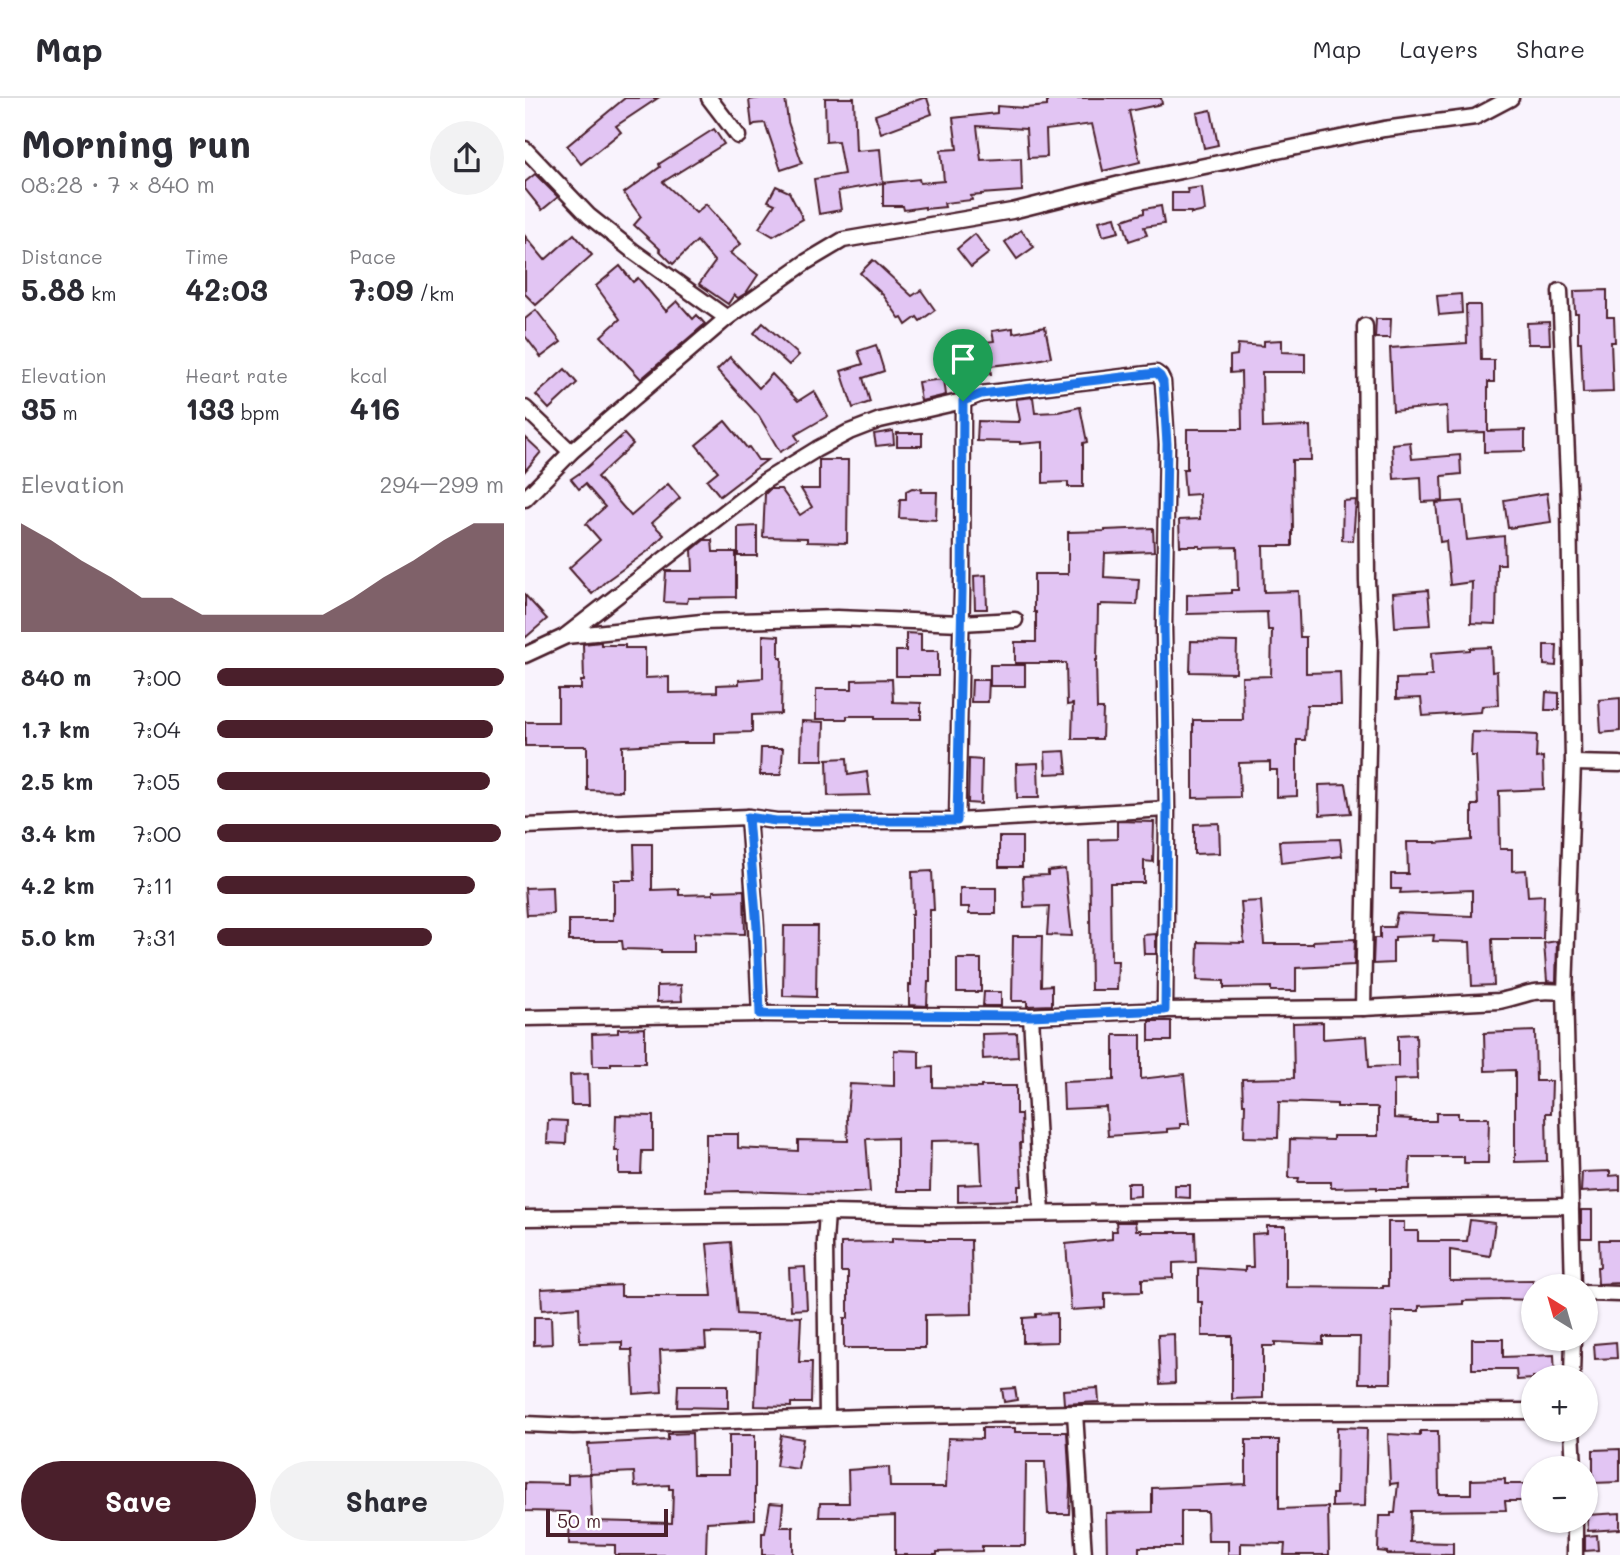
<!DOCTYPE html>
<html lang="en">
<head>
<meta charset="utf-8">
<style>
  body { margin:0; font-family:Mali,sans-serif; background:#f2f2f3; color:#2b2b33; height:100vh; display:flex; flex-direction:column; font-size:26px; white-space:nowrap }
  * { box-sizing:border-box; margin:0 }
  p { font-size:23px; color:#7c7c81 }
  .icon { flex:none; width:38px; height:38px; fill:none; stroke:currentColor; stroke-width:2; stroke-linecap:round; stroke-linejoin:round }
  .map { position:relative; flex:1; overflow:hidden }
  .panel { display:flex; flex-direction:column; background:#fff; width:525px }
  .panel>* { flex:none }
  .needle { width:46px; rotate:323deg }
  .fabs { position:absolute; left:996px; top:1176px; display:grid; gap:14px }
  .fabs a { display:grid; place-items:center; width:77px; height:77px; border-radius:50%; background:#fff; box-shadow:0 2px 5px #0004; font-size:35px }
  .scale { position:absolute; left:21px; bottom:18px; width:122px; box-sizing:border-box; padding-left:7px; border:4px solid #4a1f2b; border-top:0; font-size:19px; line-height:24px; white-space:nowrap; color:#4a1f2b; -webkit-text-stroke:5px #fff; paint-order:stroke }
  .pin { position:absolute; display:grid; place-items:center; width:60px; height:60px; color:#fff; margin:-72px -30px; border-radius:50% 50% 50% 0; rotate:-45deg; box-shadow:0 0 7px #0007 }
  .pin .icon { rotate:45deg }
  .round { display:grid; place-items:center; flex:none; width:74px; height:74px; border-radius:37px; background:#f2f2f3 }
  .summary { display:flex; align-items:center; justify-content:space-between; height:119px; padding:0 21px }
  h1 { font-size:38px; font-weight:800; line-height:52px }
  .figures { display:grid; grid-template-columns:repeat(3,1fr); gap:10px; height:119px; padding:7px 21px }
  .figures div { display:grid; align-content:center }
  .figures b { font-size:30px; font-weight:800 }
  .figures small { font-size:19px; font-weight:400 }
  .figures p { font-size:19px }
  .chart { height:196px; padding:14px 21px }
  .chart p { display:flex; justify-content:space-between }
  .chart svg { width:100%; height:126px; margin-top:7px; fill:#4a1f2b; opacity:.7 }
  .primary-button { display:flex; gap:14px; margin-top:auto; padding:14px 21px }
  .primary-button a { flex:1; height:80px; border-radius:42px; background:#4a1f2b; color:#fff; font-size:28px; font-weight:800; line-height:80px; text-align:center }
  .primary-button a+a { background:#f2f2f3; color:#2b2b33 }
  ul { padding:0 21px; list-style:none; font-size:23px }
  li { display:grid; grid-template-columns:112px 84px 1fr; align-items:center; height:52px }
  li i { height:18px; border-radius:9px; background:#4a1f2b }
  header { display:flex; align-items:center; gap:42px; box-sizing:border-box; height:98px; padding:0 35px; background:#fff; border-bottom:2px solid #e1e1e2 }
  header strong { font-size:33px }
  nav { display:flex; gap:38px; margin-inline-start:auto; font-size:24px }
  main { display:flex; flex:1; min-height:0 }
  .map>svg:first-child { display:block }
  .building { fill:#e2c5f3; stroke:#4a1f2b; stroke-width:2; fill-rule:evenodd }
  .lines { fill:none; stroke-linecap:round; stroke-linejoin:round }
  .minor-casing { stroke:#4a1f2b; stroke-width:19 }
  .minor { stroke:#fff; stroke-width:14 }
  .route-casing { stroke:#fff; stroke-width:14 }
  .route { stroke:#1a73e8; stroke-width:9 }
</style>
</head>
<body>
<header>
<strong>Map</strong>
<nav><a>Map</a><a>Layers</a><a>Share</a></nav>
</header>
<main>
<section class="panel">
<div class="summary"><div><h1>Morning run</h1><p>08:28 · 7 × 840 m</p></div><a class="round"><svg class="icon" aria-label="share" viewBox="0 0 24 24"><path d="M12 15V3M7 8l5-5 5 5M5 13v7h14v-7"/></svg></a></div>
<div class="figures">
<div><p>Distance</p><b>5.88<small> km</small></b></div>
<div><p>Time</p><b>42:03</b></div>
<div><p>Pace</p><b>7:09<small> /km</small></b></div>
</div>
<div class="figures">
<div><p>Elevation</p><b>35<small> m</small></b></div>
<div><p>Heart rate</p><b>133<small> bpm</small></b></div>
<div><p>kcal</p><b>416</b></div>
</div>
<div class="chart"><p><span>Elevation</span>294–299 m</p>
<svg viewBox="0 0 160 44" preserveAspectRatio="none"><path d="M0 44V6L10 12L20 19L30 25L40 32L50 32L60 38L70 38L80 38L90 38L100 38L110 32L120 25L130 19L140 12L150 6L160 6V44z"/></svg>
</div>
<ul>
<li><b>840 m</b>7:00<i style="width:100%"></i></li>
<li><b>1.7 km</b>7:04<i style="width:96%"></i></li>
<li><b>2.5 km</b>7:05<i style="width:95%"></i></li>
<li><b>3.4 km</b>7:00<i style="width:99%"></i></li>
<li><b>4.2 km</b>7:11<i style="width:90%"></i></li>
<li><b>5.0 km</b>7:31<i style="width:75%"></i></li>
</ul>
<div class="primary-button"><a>Save</a><a>Share</a></div>
</section>
<div class="map">
<svg width="1095" height="1457" viewBox="0 0 1095 1457">
  <rect width="100%" height="100%" fill="#f9f3fd"/>
  <filter id="ink" filterUnits="userSpaceOnUse"><feTurbulence type="fractalNoise" baseFrequency=".0143" numOctaves="2"/><feDisplacementMap in="SourceGraphic" scale="14" xChannelSelector="R" yChannelSelector="G"/><feConvolveMatrix kernelMatrix="1 2 1 2 8 2 1 2 1" color-interpolation-filters="sRGB"/></filter>
  <g filter="url(#ink)">
    <g class="building">
      <path d="M100 0H133L91 28 96 34 56 66 42 48Z"/>
      <path d="M235 0H260L263 24 277 65 256 72 240 25 230 26 227 28 224 2Z"/>
      <path d="M300 0H329L331 53 355 51 358 85 313 93 316 112 294 116 289 81 319 76 313 43 301 44Z"/>
      <path d="M398 0H402L407 16 356 35 350 17Z"/>
      <path d="M522 0H636L637 6 604 13 615 64 578 73 567 26 521 32 522 59 503 60 501 31 452 28 456 62 496 60 497 93 456 96V97L446 98 447 102 419 105 420 109 400 111V109L379 112 378 108H358V85L394 81 395 85 419 83 416 52 432 51 428 20 472 15V8L500 10 522 8Z"/>
      <path d="M686 12 693 47 679 50 672 15Z"/>
      <path d="M189 31 199 46 138 84 171 115 181 106 216 146 205 155 233 177 221 195 213 200 209 197 203 206 174 186 190 164 172 143 148 166 134 152 135 151 109 127 116 119 99 95 135 69 134 66Z"/>
      <path d="M10 76 33 99 17 112 0 91V84Z"/>
      <path d="M251 88 264 94 278 121 248 138 234 130 250 106 243 103Z"/>
      <path d="M677 89 680 113 666 116V114H647V95H663L662 91Z"/>
      <path d="M636 108 639 126 619 129 622 137 604 143 598 122 619 115V111Z"/>
      <path d="M590 119 594 134 578 138 574 123Z"/>
      <path d="M496 132 509 149 492 161 480 144Z"/>
      <path d="M49 136 67 157 11 207 0 196V138L20 162Z"/>
      <path d="M450 136 464 155 446 169 432 151Z"/>
      <path d="M348 162 387 198 396 192 410 212 395 223 392 219 381 227 377 220 375 221 358 197 335 175Z"/>
      <path d="M95 168 108 184 113 180 141 213 152 203 168 221 172 217 180 226 116 281 76 238 95 221 71 188Z"/>
      <path d="M1082 192V219H1089L1090 244H1086L1088 294 1058 295 1056 244H1053V215H1050L1049 193Z"/>
      <path d="M936 196 937 215 914 217 912 198Z"/>
      <path d="M941 207H955L956 262H969V284H963V333L1000 332V353L959 354V334L923 335 922 308 868 313 865 250 942 245Z"/>
      <path d="M11 212 36 244 16 259 0 238V221Z"/>
      <path d="M851 221H866L865 240H850Z"/>
      <path d="M1024 224 1025 246H1003L1002 225Z"/>
      <path d="M238 225 274 257 264 267 229 235Z"/>
      <path d="M520 229 526 259 502 264 465 268 466 276 449 278 445 246 469 243 467 233 488 230V235Z"/>
      <path d="M757 242V254L780 255V274H737L738 330 785 328 786 362H767L768 433H767V448H738L739 494 773 493 775 539H781V575L815 574 816 607H782L780 642H772V698L752 699V672H745V664L714 665 715 699 668 700V622H718L717 579 746 578 747 532H743L742 514 662 516V497L706 495V492H713L712 449 675 450V448H655L654 422 675 421 674 396 660 397 658 371H662V331H717L716 274 705 275V258L712 257 713 246 739 248V243Z"/>
      <path d="M351 247 359 273 338 280 345 304 328 310 316 273 338 266 333 253Z"/>
      <path d="M205 259 234 290 247 276 273 303 289 293 303 318 270 337 274 343 255 354 234 318 192 272Z"/>
      <path d="M40 271 52 285 24 311 11 297Z"/>
      <path d="M419 281 421 297 396 303 393 284Z"/>
      <path d="M508 299 510 315 533 314 555 309 562 344 558 345V389H543V384L518 385V344L495 346V344L452 343 453 323 494 324V323L495 322 491 301Z"/>
      <path d="M200 323 222 350 224 349 233 362H242L195 398 182 382 193 373 171 347Z"/>
      <path d="M368 333 369 346 351 348 349 336Z"/>
      <rect x="372" y="335" width="25" height="13"/>
      <path d="M99 336 108 346 72 379 106 418 143 386 155 400 127 425 139 437 123 453 81 483 67 496 44 470 75 442 61 426 80 409 60 386 54 391 46 381 59 372Z"/>
      <path d="M0 339 16 354 0 373Z"/>
      <path d="M885 344 887 361 935 357 936 376 917 378 918 403 897 404 896 379 869 381 867 346Z"/>
      <path d="M294 362H323L322 445 282 444V440L238 439 240 396 245 391H256L275 417 287 409 276 391H294Z"/>
      <path d="M387 390 397 391 396 394H412L411 422 374 420 375 401H381V393Z"/>
      <path d="M1022 395 1026 424 983 430 979 402Z"/>
      <path d="M831 402 828 443 817 442 818 403Z"/>
      <path d="M938 403 942 442 979 438 980 466H972L971 526 946 525 947 484 925 487 921 443 915 444 911 405Z"/>
      <path d="M232 428V458H213V429Z"/>
      <path d="M628 430 629 453 580 455 579 479 614 481 612 507 576 506V508H573L572 562H571L572 611H578L577 641H547L548 606 542 607 541 565H490V544H511V514H509V476H543V434L580 433V432Z"/>
      <path d="M179 442H187L188 454H211V499L163 500 162 505 139 504 141 473H168L167 452Z"/>
      <path d="M461 477 462 511H450L449 478Z"/>
      <path d="M903 492 906 527 870 529 868 495Z"/>
      <path d="M0 497 22 521 0 540Z"/>
      <path d="M381 535 396 536V553H413V578H371V553H381Z"/>
      <path d="M238 537 254 538V560H257L256 616 227 617V634L190 635V645H154L97 648V693L62 692V648H0V624H33V591H56V583H59L58 546 76 544V547H100V550H120V580L144 579V595L192 594V587L214 586V582L238 580Z"/>
      <path d="M666 543 712 544 711 575 665 574Z"/>
      <path d="M1019 547H1032L1031 568 1019 567Z"/>
      <path d="M966 549 967 574 972 573 973 607 957 608 956 614 898 618 896 600 871 601V581L900 580V578L907 577 906 555 945 552V550Z"/>
      <rect x="465" y="567" width="35" height="21"/>
      <path d="M367 581 368 604 396 605V621H350V618H322V621H291V591H327V582Z"/>
      <path d="M447 582H464L463 604H446Z"/>
      <path d="M1021 594 1034 595V612H1020Z"/>
      <path d="M1095 600V633L1076 635 1074 602Z"/>
      <path d="M277 623 299 624 298 662H276Z"/>
      <path d="M947 634 995 635V636L1012 637 1011 660 1018 659 1019 691 974 693 975 751H987V773L1001 772 1003 798 1019 797 1018 841H967L969 887 947 888 945 844 908 843 909 837 870 839V843H868V865L848 866 849 840H855V829H869L872 815 947 818V792L875 795 876 791H866V776H883L882 744H911V745L947 742V707H953L951 658H946Z"/>
      <path d="M236 650H258L256 677H235Z"/>
      <path d="M540 653 542 675 521 676 520 654Z"/>
      <path d="M322 660 323 677 342 674 345 697 303 698 302 661Z"/>
      <path d="M444 661 457 662 456 706 443 705Z"/>
      <path d="M513 665 514 700H492L491 666Z"/>
      <path d="M821 686 826 715 795 717 794 687Z"/>
      <path d="M592 723 629 724 628 764 619 763V785H585L586 863H593L592 892H566L564 742 592 741Z"/>
      <path d="M694 725 695 755 669 756V726Z"/>
      <rect x="474" y="739" width="23" height="30"/>
      <path d="M815 741 817 758 756 765 754 743Z"/>
      <path d="M109 746H127V792L154 791V797L188 796V793L219 792 220 836 169 835V854H136V852L98 851 97 843H44V822H88V815H89V782H110Z"/>
      <path d="M540 771 547 838 522 837 524 808 499 809 498 778 523 777V773Z"/>
      <path d="M407 773 409 812H405V884H403L402 908 384 907V887H386V817H388L387 774Z"/>
      <path d="M27 789 28 816 2 817 0 790Z"/>
      <path d="M435 790H471V816H444V809H435Z"/>
      <path d="M736 803 739 846H788V843L830 841 829 867 771 870V893H746V889L699 890V883L672 882 673 844 719 845 716 804Z"/>
      <path d="M259 828H292L291 899 258 898Z"/>
      <path d="M631 836V856H619L618 837Z"/>
      <path d="M488 838H517L516 888 527 887V907L502 908V903H487Z"/>
      <path d="M1032 843 1031 884 1022 883 1019 845Z"/>
      <rect x="432" y="861" width="24" height="33"/>
      <path d="M156 887 157 903 132 904V888Z"/>
      <path d="M459 894H476V908H458Z"/>
      <rect x="624" y="923" width="22" height="20"/>
      <path d="M798 924V941L842 938 844 969 873 968V937L891 936 892 981 869 982V1020L886 1021 885 1023H911V1015H933V1020H964L963 1065H939V1059H885L884 1091H852V1089L806 1090V1084H773L774 1080H764L765 1041 808 1042V1038H853V1010L851 1009H812V1006L754 1004 753 1040 719 1039 720 1006H718L717 981 769 980 768 925Z"/>
      <path d="M120 930V965H86V968H68L67 936 93 935V931Z"/>
      <path d="M1010 933 1011 983H1027L1026 1015H1021L1022 1063 990 1064V972L960 973 959 935Z"/>
      <path d="M492 935 493 959 458 961 457 936Z"/>
      <path d="M589 937H616V981L659 976 664 1026H655V1030L642 1031V1034L583 1038 581 1009 539 1011 538 984 589 982Z"/>
      <path d="M369 952 394 953V970L408 969V989L456 990V988H491V1016H496L497 1045H495L497 1088H493V1102L433 1104V1087L457 1086 455 1042 406 1043 405 1093H372V1040L341 1041 345 1094 313 1096 213 1093 181 1094V1036H213V1050L273 1053V1042L323 1043 322 1019 325 986 369 988Z"/>
      <path d="M63 976 64 1007H46L45 977Z"/>
      <path d="M91 1017 128 1018V1053H117L116 1076H94V1053H90Z"/>
      <path d="M23 1022 42 1023 41 1046 22 1045Z"/>
      <path d="M1085 1073V1078L1095 1077V1092L1056 1094 1057 1074Z"/>
      <path d="M602 1085H615V1098L602 1099Z"/>
      <path d="M650 1087H665V1100L650 1099Z"/>
      <rect x="1056" y="1112" width="11" height="28"/>
      <path d="M945 1122 970 1125 965 1158 925 1152V1183L1008 1182V1202L975 1201V1202L938 1203V1206L894 1208V1213H867L866 1285H834L835 1239H798V1246L750 1244V1248H738V1300L707 1301V1238H677V1204H673V1170L720 1173V1169H728L727 1136 742 1135V1128H761V1189L858 1190V1188H863V1124H879V1133H893V1143H942Z"/>
      <path d="M591 1124H610L611 1132H616V1134H670L671 1164 648 1165V1180L617 1181V1194L580 1195V1210L546 1212 541 1146 587 1141V1133H592Z"/>
      <path d="M367 1140 401 1141V1142H446L447 1216 400 1217V1250H319V1220H323V1174H316V1145L367 1144Z"/>
      <path d="M1074 1142H1095V1185L1073 1186 1072 1169H1075Z"/>
      <path d="M206 1144 212 1216 276 1219 274 1264H287L286 1305H266V1309L230 1308 233 1236 180 1235 181 1250 135 1252 137 1294 109 1296 107 1252H97V1244L55 1245 54 1209 17 1212 16 1191 96 1187V1198H187L182 1146Z"/>
      <path d="M280 1169 282 1211 266 1212 264 1170Z"/>
      <path d="M532 1215V1244L498 1245V1220L511 1219V1216Z"/>
      <path d="M9 1219H26L27 1246 9 1247Z"/>
      <path d="M649 1236 650 1285 635 1286 633 1237Z"/>
      <path d="M947 1241H978V1259L1029 1257 1030 1279H1008V1281L992 1282 991 1271H947Z"/>
      <path d="M1091 1244 1092 1260 1070 1261 1069 1246Z"/>
      <path d="M153 1287H203V1310L152 1309Z"/>
      <path d="M490 1290 492 1302 479 1304 477 1291Z"/>
      <path d="M573 1290 574 1304 539 1306 538 1292Z"/>
      <path d="M812 1329 842 1330 840 1408 807 1409V1396H811Z"/>
      <path d="M457 1330H490V1334H542L545 1388 544 1416H523L520 1364H501L500 1448H457V1453L412 1454V1457H370V1418L325 1420V1419H294L295 1405H324L323 1372 364 1369 365 1389H421L423 1340 457 1341Z"/>
      <path d="M895 1333H913L914 1396H946V1382L980 1381V1386H1008V1403H980L981 1412 886 1413 885 1444 928 1445V1457L862 1456V1454L853 1453 854 1418H866V1415H870L873 1385 865 1386 863 1336 895 1338Z"/>
      <path d="M167 1335 168 1376H204V1337H230V1421L182 1424 181 1457H90V1447L44 1446 45 1414 0 1413V1385L43 1386V1377L65 1376 63 1346 143 1342V1336ZM109 1374 110 1389 144 1387V1391H148L147 1425 67 1423 65 1376Z"/>
      <path d="M256 1337 278 1341 273 1371 251 1368Z"/>
      <path d="M721 1342H754V1411L803 1409 804 1457H759L760 1446 716 1445V1457H703V1443H683L682 1413H656V1449H614V1457H582L581 1415 627 1414V1390L721 1386Z"/>
      <path d="M1095 1351V1384L1068 1385V1352Z"/>
      <path d="M245 1405 258 1406 256 1429H268V1457H237V1435H240Z"/>
      <path d="M1095 1415V1431L1063 1433 1062 1417Z"/>
      <path d="M1072 1437 1073 1452 1060 1453V1438Z"/>
    </g>
    <g class="lines">
      <defs>
        <g id="minor">
          <path d="M184 0 213 38"/>
          <path d="M0 51 64 118 108 153 202 220"/>
          <path d="M1035 193 1044 404 1048 665 1040 894 1048 1188"/>
          <path d="M840 228 842 483 845 544 838 910 974 903C985 901 993 898 1004 895 1015 892 1028 893 1040 894"/>
          <path d="M0 310 46 354"/>
          <path d="M0 401 46 354 202 220 281 164 318 142 487 113 607 83 859 31 950 19 986 0"/>
          <path d="M41 538 177 524 312 520 436 525 490 522"/>
          <path d="M0 557 39 539 240 383 292 351 324 334 355 322 438 303 456 296 631 275 635 278 638 284 642 346 639 530 642 711 640 912"/>
          <path d="M1048 665 1095 666"/>
          <path d="M223 719 231 829 235 916"/>
          <path d="M432 723 437 494 438 303"/>
          <path d="M0 728 223 719 251 723H432L642 711"/>
          <path d="M506 918 517 1115"/>
          <path d="M0 920 235 916 506 918 640 912 838 910"/>
          <path d="M302 1115 410 1117 1046 1108"/>
          <path d="M0 1120 267 1117 302 1115 300 1144 302 1320"/>
          <path d="M1060 1195 1095 1196"/>
          <path d="M1047 1279 1048 1241"/>
          <path d="M550 1315 559 1457"/>
          <path d="M0 1326 48 1328 338 1319 550 1315 1008 1313"/>
          <path d="M1047 1332 1049 1370"/>
          <path d="M1050 1423V1457"/>
        </g>
      </defs>
      <use href="#minor" class="minor-casing"/>
      <use href="#minor" class="minor"/>
    </g>
  </g>
  <g class="lines" filter="url(#ink)">
    <defs>
      <path id="route" d="M631 275 635 278 638 284 642 346 639 530 642 711 640 912 506 918 235 916 232 830 223 719 251 723H432L437 494 438 303 456 296Z"/>
    </defs>
    <use href="#route" class="route-casing"/>
    <use href="#route" class="route"/>
  </g>
</svg>
<div class="fabs">
<a><svg class="needle" viewBox="-14 -14 28 28"><path d="M0-13l5 13h-10z" fill="#e53935"/><path d="M0 13l5-13h-10z" fill="#7c7c81"/></svg></a>
<a>+</a>
<a>−</a>
</div>
<div class="scale">50 m</div>
<div class="pin" style="left:438px;top:303px;background:#1e9e55"><svg class="icon" aria-label="arrive" viewBox="0 0 24 24"><path d="M6 21V4h12l-3 4 3 4H6"/></svg></div>
</div>
</main>
</body>
</html>
